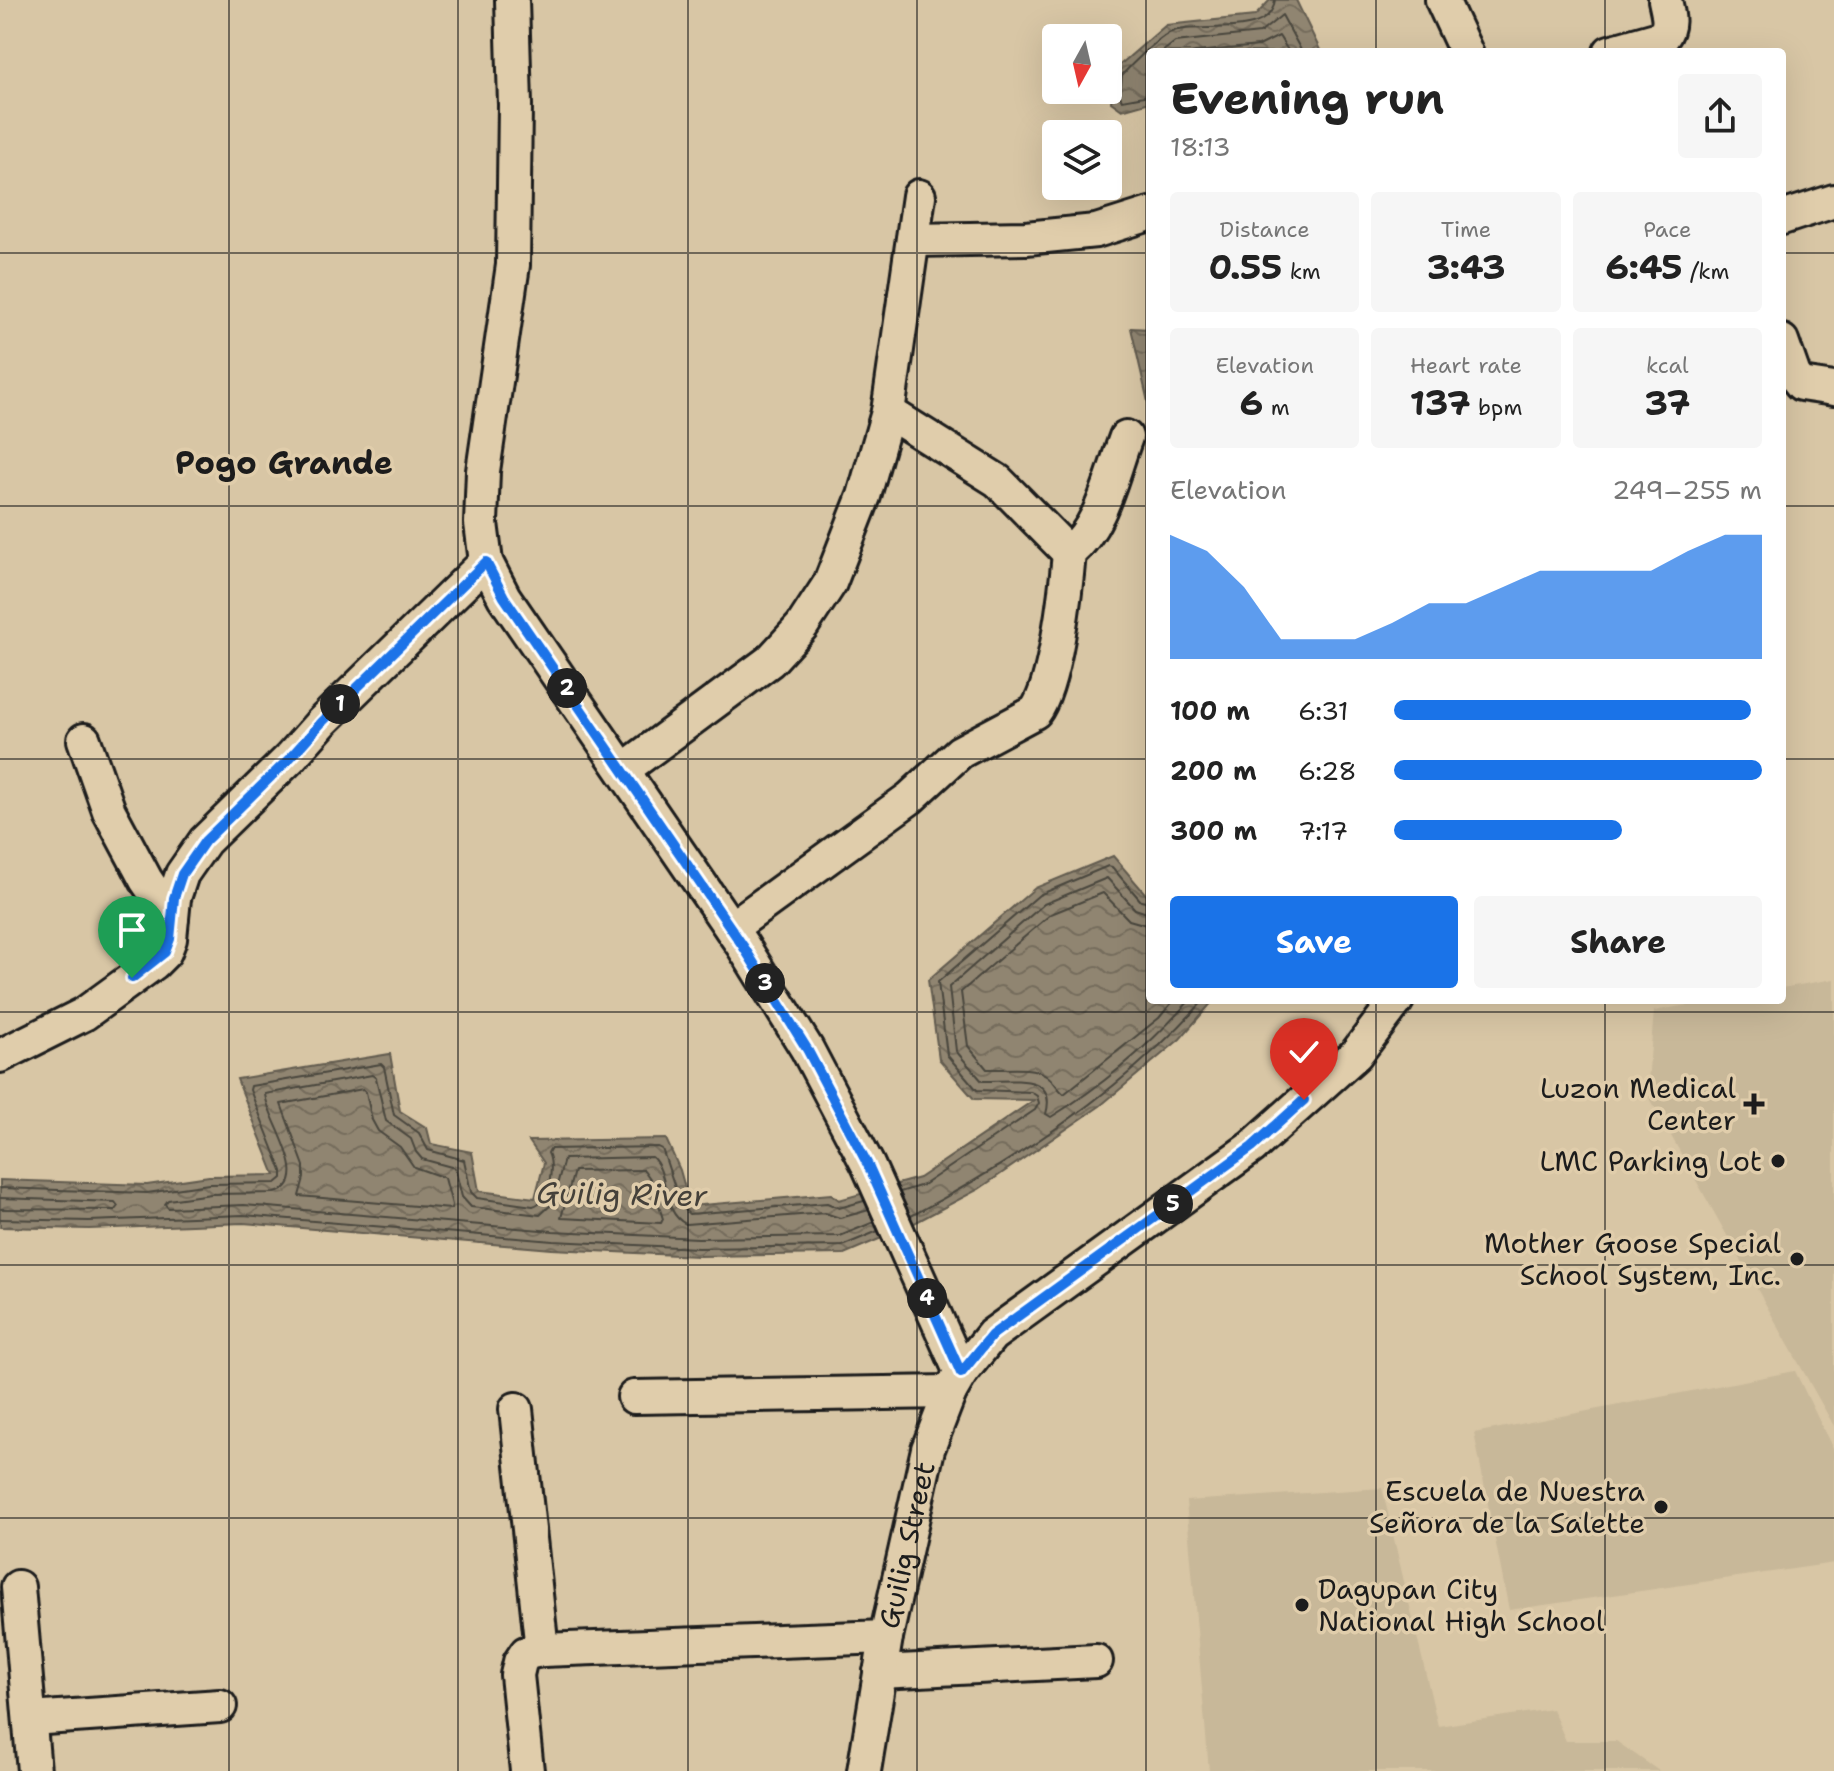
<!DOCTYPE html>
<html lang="en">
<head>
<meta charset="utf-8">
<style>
  body { margin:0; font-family:"Shantell Sans",sans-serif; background:#f6f6f6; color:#222; height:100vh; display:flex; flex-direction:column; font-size:30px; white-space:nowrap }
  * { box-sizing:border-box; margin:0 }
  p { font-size:26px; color:#767676 }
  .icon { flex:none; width:44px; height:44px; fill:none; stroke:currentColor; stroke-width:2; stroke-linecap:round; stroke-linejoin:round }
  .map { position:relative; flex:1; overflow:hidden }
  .panel { position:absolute; left:1146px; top:48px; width:640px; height:956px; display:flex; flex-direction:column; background:#fff; border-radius:8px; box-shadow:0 8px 32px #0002 }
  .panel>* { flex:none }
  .needle { width:52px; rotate:188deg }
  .buttons { position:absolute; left:1042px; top:24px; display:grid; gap:16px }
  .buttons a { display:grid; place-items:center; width:80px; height:80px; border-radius:8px; background:#fff; box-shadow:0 8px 32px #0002; font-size:40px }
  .pin { position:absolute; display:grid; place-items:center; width:68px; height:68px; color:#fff; margin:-82px -34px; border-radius:50% 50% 50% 0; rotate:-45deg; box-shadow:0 0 8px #0007 }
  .pin .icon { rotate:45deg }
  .km { position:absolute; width:40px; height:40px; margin:-20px; border-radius:50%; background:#222; color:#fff; font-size:22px; line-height:40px; text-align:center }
  .round { display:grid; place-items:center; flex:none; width:84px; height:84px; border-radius:8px; background:#f6f6f6 }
  .headline { display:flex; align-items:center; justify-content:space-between; height:136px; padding:0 24px }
  h1 { font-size:44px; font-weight:700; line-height:60px }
  .metrics { display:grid; grid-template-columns:repeat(3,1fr); gap:12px; height:136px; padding:8px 24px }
  .metrics div { display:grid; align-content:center; border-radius:8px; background:#f6f6f6; text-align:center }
  .metrics b { font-size:34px; font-weight:700 }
  .metrics small { font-size:22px; font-weight:400 }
  .metrics p { font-size:22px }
  .chart { height:224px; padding:16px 24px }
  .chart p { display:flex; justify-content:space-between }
  .chart svg { width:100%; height:144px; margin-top:8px; fill:#1a73e8; opacity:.7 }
  .button { display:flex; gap:16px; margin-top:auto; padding:16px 24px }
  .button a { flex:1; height:92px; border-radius:8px; background:#1a73e8; color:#fff; font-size:32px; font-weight:700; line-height:92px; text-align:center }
  .button a+a { background:#f6f6f6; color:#222 }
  ul { padding:0 24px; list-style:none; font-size:26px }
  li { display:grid; grid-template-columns:128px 96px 1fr; align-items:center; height:60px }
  li i { height:20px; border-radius:10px; background:#1a73e8 }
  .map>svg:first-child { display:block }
  .built { fill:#c8b899 }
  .water { fill:url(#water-waves); stroke:#625b4f; stroke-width:2 }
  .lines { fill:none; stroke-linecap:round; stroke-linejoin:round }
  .shore { stroke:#4a463e; stroke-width:2 }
  .minor-casing { stroke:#1c1c1c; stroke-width:38 }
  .minor { stroke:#e0cdab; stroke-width:32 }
  .route-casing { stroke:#fff; stroke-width:16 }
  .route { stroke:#1a73e8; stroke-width:10 }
  .grid { fill:none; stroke:#1c1c1c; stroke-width:2; stroke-opacity:0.55 }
  .poi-dot { fill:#1c1c1c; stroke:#e0cdab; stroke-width:3 }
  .labels { text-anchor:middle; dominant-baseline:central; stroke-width:7; stroke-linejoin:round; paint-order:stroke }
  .poi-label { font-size:28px; fill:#1c1c1c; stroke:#e0cdab; text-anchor:end }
  .street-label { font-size:28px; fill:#1c1c1c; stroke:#e0cdab }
  .water-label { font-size:30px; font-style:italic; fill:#45413a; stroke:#e0cdab }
  .quarter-label { font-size:32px; font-weight:bold; fill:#1c1c1c; stroke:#e0cdab }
</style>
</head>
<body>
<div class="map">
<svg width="1834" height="1771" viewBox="0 0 1834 1771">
  <defs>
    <pattern id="water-waves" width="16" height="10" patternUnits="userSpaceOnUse" patternTransform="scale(2)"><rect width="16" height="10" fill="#908571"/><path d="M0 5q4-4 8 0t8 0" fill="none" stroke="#756c5c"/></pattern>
  </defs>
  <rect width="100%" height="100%" fill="#d8c6a5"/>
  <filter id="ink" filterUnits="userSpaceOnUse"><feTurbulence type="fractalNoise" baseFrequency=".0125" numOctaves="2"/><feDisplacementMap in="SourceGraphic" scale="16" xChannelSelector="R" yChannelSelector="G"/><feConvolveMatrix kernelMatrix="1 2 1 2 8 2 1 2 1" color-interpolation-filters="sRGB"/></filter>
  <g filter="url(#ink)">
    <g class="built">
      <path d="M1834 979V1426L1647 1093 1654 1011 1715 1000H1782V988Z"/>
      <path d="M1795 1371 1834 1451V1563L1509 1610 1474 1433Z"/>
      <path d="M1382 1488 1438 1726 1552 1709 1566 1741H1616L1659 1771H1209L1186 1501Z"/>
    </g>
    <g class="water">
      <path d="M1270 0H1296L1321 52H1150V102L1122 110 1111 102 1114 70 1166 25 1255 16Z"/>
      <path d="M1131 328 1150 329V403L1148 402Z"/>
      <path d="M1113 856 1150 899V1000H1214L1180 1039 1100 1106 979 1189 905 1228 844 1254 698 1256 552 1249 243 1223 89 1229 0 1227V1180L147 1185 209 1176 275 1175 237 1079 390 1054 400 1111 427 1128 431 1144 472 1152 479 1191 535 1198 544 1163 529 1141 666 1139 680 1170 690 1206 831 1194 839 1200 919 1178 1034 1100 974 1099 939 1059 928 980 1035 888Z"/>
    </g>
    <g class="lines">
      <g class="shore">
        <path d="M1162 52 1175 42 1260 33 1282 15 1302 52"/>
        <path d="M1195 52 1259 46 1279 36 1289 52"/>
        <path d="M1150 95 1122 100 1120 96 1122 75C1132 64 1156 40 1169 33 1195 20 1270 42 1275 0"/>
        <path d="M1150 914 1135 909 1107 878 1044 904 949 987 956 1051 982 1081C1009 1082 1058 1071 1046 1114L1051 1117C1102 1086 1151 1044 1190 1000"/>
        <path d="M1150 926 1129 920 1103 893 1051 914 961 992 968 1046 987 1069C1005 1070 1031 1065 1046 1075 1054 1080 1057 1089 1064 1094L1159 1018 1174 1000"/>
        <path d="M363 1089 366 1092 372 1120 378 1131 400 1147 414 1167 445 1178 452 1205 451 1209 299 1196 304 1178V1166L281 1104Z"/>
        <path d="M644 1170 651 1180 663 1219 661 1223 561 1218 574 1171Z"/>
        <path d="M0 1188 147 1193 209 1184 276 1183 282 1178V1171L250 1090 251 1086 381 1064 384 1067 394 1115 419 1133 428 1150 464 1160 471 1192 477 1198 533 1206C549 1202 555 1166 548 1153L550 1149 658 1147 662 1149C668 1164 679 1207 689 1214L827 1203 839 1208 864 1201"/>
        <path d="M900 1192 923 1185 1035 1110 1039 1103 1037 1096 1031 1092 977 1090 947 1055 938 982 1039 895 1108 866 1112 867 1141 901 1150 903"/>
        <path d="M0 1198 115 1202 118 1206 115 1210 0 1209"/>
        <path d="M869 1210 840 1218 825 1213 686 1224C661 1212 670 1174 652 1157L564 1159 552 1204 540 1215 471 1207 462 1197 455 1168 422 1159 416 1152 411 1139 386 1121 376 1078 372 1075 265 1094C267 1119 317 1184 274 1193L211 1194 168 1200 165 1204 168 1208 244 1205 553 1231 698 1238 840 1236 874 1222"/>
        <path d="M911 1216C1015 1161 1125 1089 1204 1000"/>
        <path d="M0 1219 89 1221 243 1215 553 1241 698 1248 842 1246 878 1231"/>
      </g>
      <defs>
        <g id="minor">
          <path d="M512 0 515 105 513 265 483 471 481 523 486 562 504 597 743 946 807 1049 868 1165 961 1373"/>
          <path d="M1442 0 1466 52"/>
          <path d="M1610 52 1663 37C1672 25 1668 14 1665 0"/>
          <path d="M1782 218 1834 201"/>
          <path d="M913 240 1026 238 1096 231 1150 214"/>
          <path d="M1782 341 1794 375 1801 384 1834 389"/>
          <path d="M888 412 998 481 1069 553"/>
          <path d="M84 740 109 811 146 880 172 918"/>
          <path d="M623 770 770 661 802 626 830 583 864 496 888 412 919 196"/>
          <path d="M731 928 910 798 960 752 1035 712C1055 686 1066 589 1069 553 1102 526 1111 477 1126 437"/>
          <path d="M0 1056 84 1014 154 963 165 952 170 939 174 898 182 874 205 841 290 758 322 722 486 562"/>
          <path d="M634 1397 950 1392"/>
          <path d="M516 1409 542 1650"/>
          <path d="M18 1587 34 1771"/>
          <path d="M880 1672 1096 1661"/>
          <path d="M30 1719 220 1706"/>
          <path d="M527 1771 517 1675 520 1662 526 1653 542 1650 886 1637"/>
          <path id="s1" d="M864 1771 886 1637 928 1449 950 1392 961 1373 992 1335 1252 1147 1356 1054 1397 1000"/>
        </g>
      </defs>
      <use href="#minor" class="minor-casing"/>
      <use href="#minor" class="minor"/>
    </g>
  </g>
  <g class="lines" filter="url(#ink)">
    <defs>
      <path id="route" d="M132 978 165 952 170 939 174 898 182 874 205 841 290 758 322 722 486 562 504 597 743 946 807 1049 868 1165 961 1373 992 1335 1252 1147 1304 1100"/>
    </defs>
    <use href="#route" class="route-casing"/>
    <use href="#route" class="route"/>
  </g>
  <path class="grid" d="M229 0V1771M458 0V1771M688 0V1771M917 0V1771M1146 0V1771M1376 0V52M1605 0V52M0 253H1150M1782 253H1834M0 506H1150M1782 506H1834M0 759H1150M1782 759H1834M1376 1000V1771M1605 1000V1771M0 1012H1834M0 1265H1834M0 1518H1834"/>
  <g class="poi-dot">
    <path d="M1750 1092h8v8h8v8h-8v8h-8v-8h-8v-8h8z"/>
    <circle cx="1778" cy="1161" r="8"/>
    <circle cx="1797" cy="1259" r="8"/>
    <circle cx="1661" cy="1507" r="8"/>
    <circle cx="1302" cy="1605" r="8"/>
  </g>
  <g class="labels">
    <g class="poi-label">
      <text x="1736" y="1088">Luzon Medical<tspan x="1736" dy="32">Center</tspan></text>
      <text x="1762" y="1161">LMC Parking Lot</text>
      <text x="1781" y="1243">Mother Goose Special<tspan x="1781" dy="32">School System, Inc.</tspan></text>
      <text x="1645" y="1491">Escuela de Nuestra<tspan x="1645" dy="32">Señora de la Salette</tspan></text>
      <text x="1318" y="1589" text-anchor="start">Dagupan City<tspan x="1318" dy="32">National High School</tspan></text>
    </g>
    <g class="street-label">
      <text stroke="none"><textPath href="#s1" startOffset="230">Guilig Street</textPath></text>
    </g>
    <g class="water-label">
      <text transform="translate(622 1194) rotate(1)">Guilig River</text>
    </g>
    <g class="quarter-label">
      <text x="284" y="462">Pogo Grande</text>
    </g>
  </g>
</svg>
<div class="buttons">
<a><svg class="needle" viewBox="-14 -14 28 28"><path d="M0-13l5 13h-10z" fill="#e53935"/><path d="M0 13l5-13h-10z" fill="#767676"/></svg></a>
<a><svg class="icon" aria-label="layers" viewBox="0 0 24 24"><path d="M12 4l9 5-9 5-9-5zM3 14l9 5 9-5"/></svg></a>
</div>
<div class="pin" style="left:132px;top:978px;background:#1e9e55"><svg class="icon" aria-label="arrive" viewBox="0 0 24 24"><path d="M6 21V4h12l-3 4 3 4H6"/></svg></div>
<div class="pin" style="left:1304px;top:1100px;background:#d93025"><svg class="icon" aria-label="check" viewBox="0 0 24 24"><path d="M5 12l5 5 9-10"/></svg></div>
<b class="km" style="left:340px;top:704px">1</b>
<b class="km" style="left:567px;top:688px">2</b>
<b class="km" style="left:765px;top:983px">3</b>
<b class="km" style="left:927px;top:1298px">4</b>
<b class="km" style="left:1173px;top:1204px">5</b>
<section class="panel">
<div class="headline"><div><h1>Evening run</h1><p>18:13</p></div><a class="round"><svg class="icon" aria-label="share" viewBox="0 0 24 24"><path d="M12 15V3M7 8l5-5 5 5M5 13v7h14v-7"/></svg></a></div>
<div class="metrics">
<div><p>Distance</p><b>0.55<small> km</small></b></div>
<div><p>Time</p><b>3:43</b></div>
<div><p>Pace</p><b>6:45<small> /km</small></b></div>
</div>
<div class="metrics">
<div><p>Elevation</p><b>6<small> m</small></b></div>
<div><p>Heart rate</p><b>137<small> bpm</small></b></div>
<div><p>kcal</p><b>37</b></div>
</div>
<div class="chart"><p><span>Elevation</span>249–255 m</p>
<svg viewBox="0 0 160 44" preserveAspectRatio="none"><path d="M0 44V6L10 11L20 22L30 38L40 38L50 38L60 33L70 27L80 27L90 22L100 17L110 17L120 17L130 17L140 11L150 6L160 6V44z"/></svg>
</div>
<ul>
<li><b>100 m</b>6:31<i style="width:97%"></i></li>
<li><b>200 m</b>6:28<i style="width:100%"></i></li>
<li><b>300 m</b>7:17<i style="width:62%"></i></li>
</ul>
<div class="button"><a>Save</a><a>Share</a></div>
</section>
</div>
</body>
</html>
